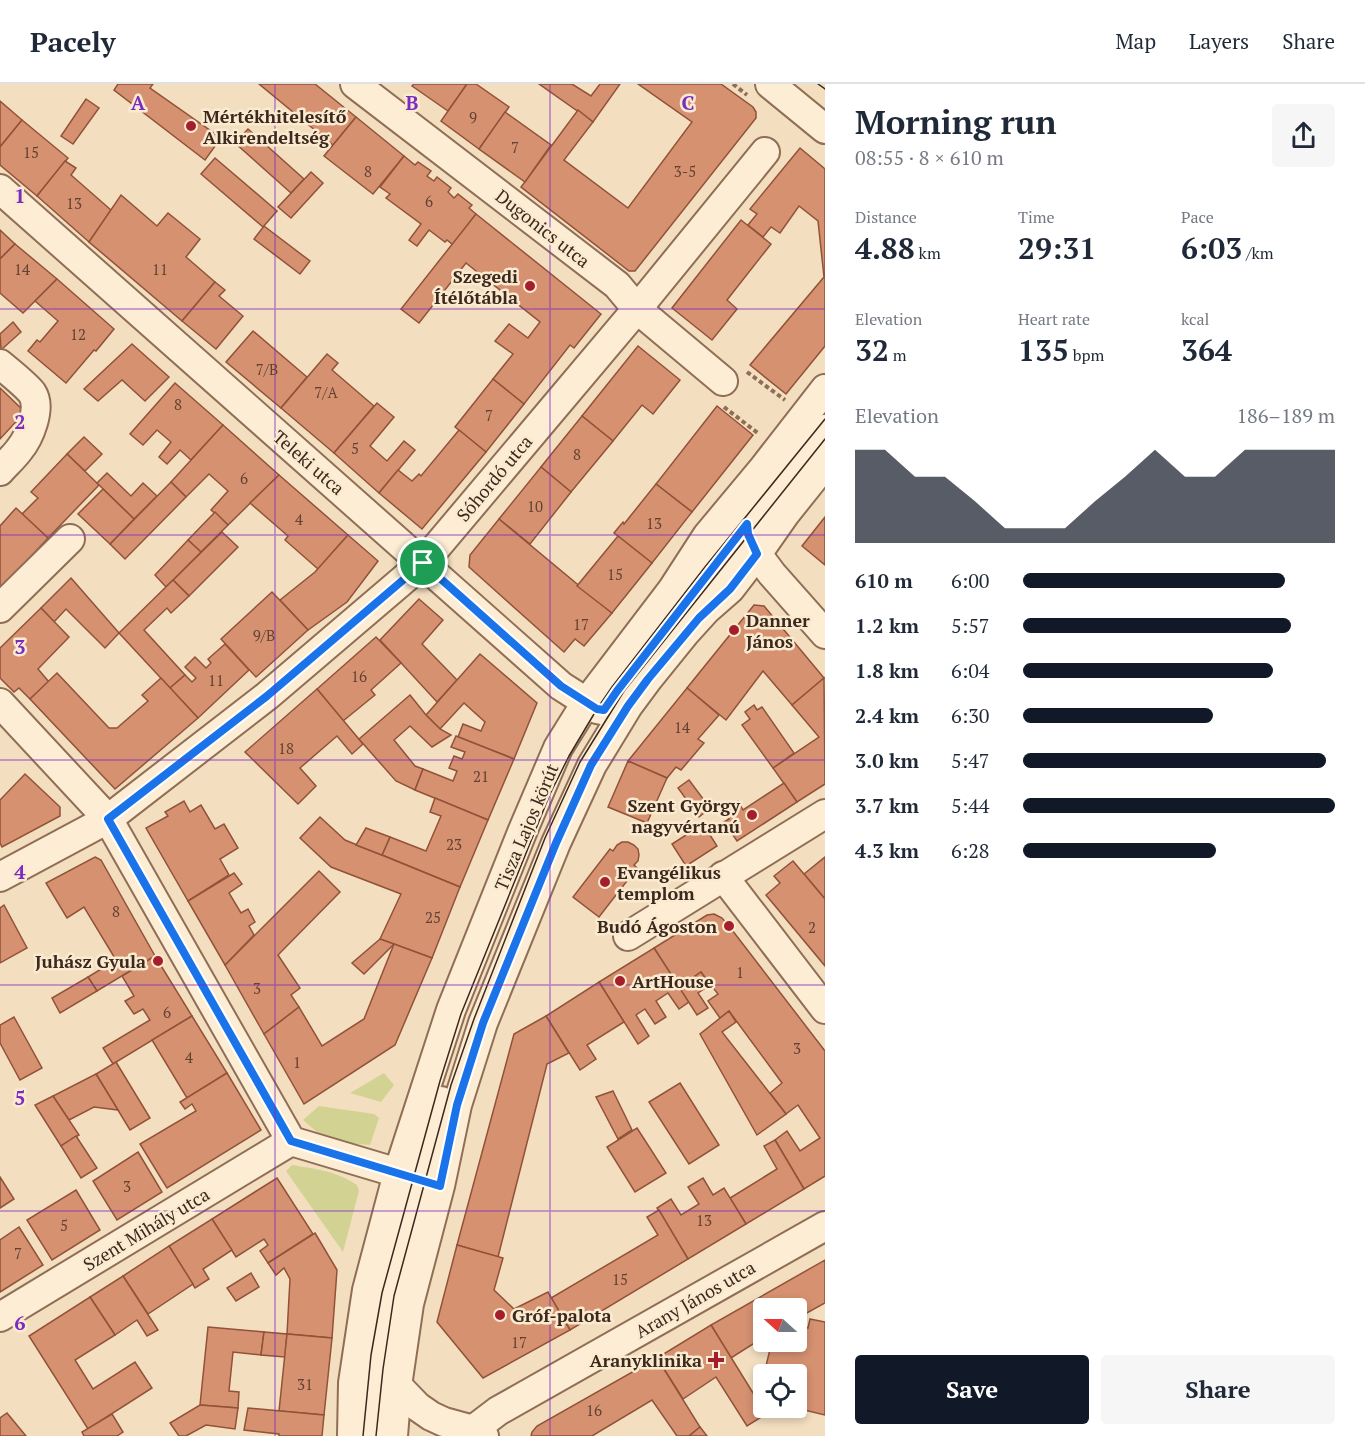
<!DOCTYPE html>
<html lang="en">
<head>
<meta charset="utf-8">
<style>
  body { margin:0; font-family:"PT Serif",serif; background:#f6f6f7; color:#1f2937; height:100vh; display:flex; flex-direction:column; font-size:22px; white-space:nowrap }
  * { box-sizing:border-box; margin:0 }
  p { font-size:20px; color:#747a83 }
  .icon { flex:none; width:33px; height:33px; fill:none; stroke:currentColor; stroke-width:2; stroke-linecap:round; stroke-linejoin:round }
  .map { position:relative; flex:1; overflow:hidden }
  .drawer { display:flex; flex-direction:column; background:#fff; width:540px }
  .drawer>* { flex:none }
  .needle { width:39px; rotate:291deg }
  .controls { position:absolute; left:753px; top:1214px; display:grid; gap:12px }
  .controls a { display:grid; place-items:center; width:54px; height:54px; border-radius:6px; background:#fff; box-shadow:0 3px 9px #0003; font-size:30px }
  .pin { position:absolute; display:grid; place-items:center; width:51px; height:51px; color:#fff; margin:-26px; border:3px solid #fff; border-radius:50%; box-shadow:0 2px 6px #0007 }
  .round { display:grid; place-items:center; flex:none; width:63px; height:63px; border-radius:6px; background:#f6f6f7 }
  .summary { display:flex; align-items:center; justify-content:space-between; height:102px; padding:0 30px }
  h1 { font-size:33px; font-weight:700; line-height:45px }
  .figures { display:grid; grid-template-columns:repeat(3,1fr); gap:9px; height:102px; padding:6px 30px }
  .figures div { display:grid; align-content:center }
  .figures b { font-size:30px; font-weight:700 }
  .figures small { font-size:16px; font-weight:400 }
  .figures p { font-size:16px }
  .chart { height:168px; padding:12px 30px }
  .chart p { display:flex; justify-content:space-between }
  .chart svg { width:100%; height:108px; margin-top:6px; fill:#111827; opacity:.7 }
  .action { display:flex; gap:12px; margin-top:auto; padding:12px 30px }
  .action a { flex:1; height:69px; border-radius:6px; background:#111827; color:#fff; font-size:24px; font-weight:700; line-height:69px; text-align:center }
  .action a+a { background:#f6f6f7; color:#1f2937 }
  ul { padding:0 30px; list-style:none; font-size:20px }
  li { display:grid; grid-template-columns:96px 72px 1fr; align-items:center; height:45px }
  li i { height:15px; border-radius:8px; background:#111827 }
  header { display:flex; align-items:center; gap:36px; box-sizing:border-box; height:84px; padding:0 30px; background:#fff; border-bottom:2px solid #e0e1e3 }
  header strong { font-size:28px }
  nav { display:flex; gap:33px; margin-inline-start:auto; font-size:21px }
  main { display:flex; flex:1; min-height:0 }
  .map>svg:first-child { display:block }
  .green { fill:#d2d392 }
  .building { fill:#d69171; stroke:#915238; stroke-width:1.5 }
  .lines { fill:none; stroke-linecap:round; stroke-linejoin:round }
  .minor-casing { stroke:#8f6e55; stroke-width:32 }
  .path { stroke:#8f6e55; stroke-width:4; stroke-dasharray:4.5 3; stroke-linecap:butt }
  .minor { stroke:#fdedd4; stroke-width:28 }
  .tram { stroke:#3c281c; stroke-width:1.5 }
  .route-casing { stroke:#fff; stroke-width:12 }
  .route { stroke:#1a73e8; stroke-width:8 }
  .grid { fill:none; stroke:#7b2cbf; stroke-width:1.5; stroke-opacity:0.55 }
  .poi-dot { fill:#a51e2c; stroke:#faead0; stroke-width:2 }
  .labels { text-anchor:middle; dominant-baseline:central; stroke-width:5; stroke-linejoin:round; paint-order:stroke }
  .number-label { font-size:15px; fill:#624231 }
  .poi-label { font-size:18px; font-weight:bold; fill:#3c281c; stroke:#faead0; text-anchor:start }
  .street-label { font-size:18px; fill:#3c281c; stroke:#faead0 }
  .grid-label { font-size:20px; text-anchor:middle; font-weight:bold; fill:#7b2cbf; stroke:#faead0; stroke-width:5; stroke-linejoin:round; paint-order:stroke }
</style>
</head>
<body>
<header>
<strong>Pacely</strong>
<nav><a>Map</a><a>Layers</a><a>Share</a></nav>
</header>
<main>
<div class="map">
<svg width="825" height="1352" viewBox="0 0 825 1352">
  <rect width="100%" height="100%" fill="#f3dfc0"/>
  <g class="green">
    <path d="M384 989 394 1001 381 1018 350 1009Z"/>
    <path d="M319 1022 374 1030 379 1034 370 1061 345 1059 318 1049 303 1036Z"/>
    <path d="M292 1081C316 1085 336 1087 357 1101L359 1107 343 1168 286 1087Z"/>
  </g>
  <g class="building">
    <path d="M118 0H153L150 4 221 54 205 76 114 6Z"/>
    <path d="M259 0H315L356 33 333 61Z"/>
    <path d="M414 0H467L448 27 412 2Z"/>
    <path d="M467 0H476L509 23 479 65 441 37Z"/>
    <path d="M539 0H572L591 12 600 0H620L593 38Z"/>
    <path d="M638 0H721L753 23 756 28V34L635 187H629L521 103 578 26 593 38 564 76 628 124 692 38Z"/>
    <path d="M86 15 99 24 73 60 61 52Z"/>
    <path d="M0 17 22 36 0 63Z"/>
    <path d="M505 28 551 61 525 98 479 65Z"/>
    <path d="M356 33 404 72 373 110 324 72Z"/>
    <path d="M22 36 68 74 37 112 0 81V63Z"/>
    <path d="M248 45 304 95 291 109 235 59Z"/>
    <path d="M800 64 825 85V262L786 310 750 281 824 193 818 137 799 122 780 149 771 143 763 153 748 141 757 130 750 125Z"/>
    <path d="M404 72 415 81 418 78 431 87 427 92 434 97 437 93 451 104 448 108 454 114 458 110 472 121 469 124 476 130 453 161 447 156 445 158 429 146 417 162 409 156 421 140 386 114 390 110 380 103Z"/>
    <path d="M215 74 277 127 263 143 201 90Z"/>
    <path d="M65 77 76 84 71 91 111 126 89 158 37 112Z"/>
    <path d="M311 88 323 99 291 134 278 123Z"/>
    <path d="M121 111 157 142 168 129 200 155 186 173 215 198 182 237 89 158Z"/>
    <path d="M476 130 601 230 574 264 570 261 524 320 493 295 513 270 495 257 509 240 528 254 540 238 466 179 419 239 401 225Z"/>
    <path d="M741 136 771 160 727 216 737 225 712 256 672 224Z"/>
    <path d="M264 142 310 177 300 190 254 155Z"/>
    <path d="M0 146 15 160 0 175Z"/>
    <path d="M15 160 57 195 23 229 0 209V175Z"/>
    <path d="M57 195 114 245 96 267 94 266 66 299 28 267 37 256 40 258 58 237 35 217Z"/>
    <path d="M215 198 225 206 219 212 243 232 216 265 182 237Z"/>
    <path d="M13 238 21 248 1 266 0 250Z"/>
    <path d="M253 247 307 293 281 324 226 278Z"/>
    <path d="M132 260 169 293 145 317 122 296 98 317 84 305Z"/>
    <path d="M638 262 680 296 653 330 642 321 613 357 582 332Z"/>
    <path d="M327 270 338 279 332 286 374 322 334 369 281 324Z"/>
    <path d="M493 295 524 320 486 368 455 343Z"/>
    <path d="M175 299 223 341 191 376 180 366 167 380 159 373 171 358 157 346 143 361 130 350Z"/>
    <path d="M0 304 25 328 0 355Z"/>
    <path d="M377 319 394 333 370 362 387 377 404 357 415 366 379 409 334 369Z"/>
    <path d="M717 322 753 351 692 428 656 400Z"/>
    <path d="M582 332 613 357 571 408 541 383Z"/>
    <path d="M223 341 279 391 228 441 211 426 228 407 209 390 186 413 171 398Z"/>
    <path d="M459 346 486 368 422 445 379 409 398 386 412 397 419 390 421 392Z"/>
    <path d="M84 353 102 370 85 387 67 370Z"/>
    <path d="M67 370 99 401 48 454 22 430 38 414 31 408Z"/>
    <path d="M541 383 571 408 530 460 499 435Z"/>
    <path d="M107 389 131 412 143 399 157 412 134 435 97 399Z"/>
    <path d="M279 391 348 451 318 485 285 456 288 452 250 419Z"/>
    <path d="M171 398 186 413 125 475 110 460Z"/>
    <path d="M656 400 692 428 652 479 614 449 623 438 624 440Z"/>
    <path d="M103 405 134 435 110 460 78 430Z"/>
    <path d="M16 424 48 454 0 506V442Z"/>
    <path d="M215 428 228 441 201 468 188 456Z"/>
    <path d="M825 433V481L802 462Z"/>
    <path d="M499 435 612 529 584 562 575 555 564 568 469 483 470 471Z"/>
    <path d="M222 448 238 463 189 512 173 496Z"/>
    <path d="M348 451 378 477 347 518 308 546 280 516 315 488Z"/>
    <path d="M618 452 652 479 612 529 577 502Z"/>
    <path d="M188 456 201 468 166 503 155 491Z"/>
    <path d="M71 494 119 549 105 564 66 525 54 538 41 524Z"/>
    <path d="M173 496 189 512 171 529 167 524 144 546 185 591 170 604 119 549Z"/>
    <path d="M272 508 308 546 256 593 221 555Z"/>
    <path d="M419 515 443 536 422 560 457 596 437 618 380 556Z"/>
    <path d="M754 521 764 522 824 594 792 621 763 587 726 636 687 604Z"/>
    <path d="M41 524 69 553 38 585 49 598 30 615 19 604 14 608 0 594V564Z"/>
    <path d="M376 553 401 579 371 606 375 611 343 637 317 605Z"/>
    <path d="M225 560 249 586 198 634 170 604 185 591 192 598 196 594 185 583 195 573 206 584 211 579 208 575Z"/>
    <path d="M480 570 537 619 514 675 458 653 463 640 481 647 485 638 464 619 440 645 426 631Z"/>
    <path d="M57 589 109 644H117L148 617 142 611 161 594 198 634 115 705 30 615Z"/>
    <path d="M824 594 825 700 797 718 773 684 819 653 792 621Z"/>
    <path d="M687 604 719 631 698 655 704 659 681 686 676 683 667 694 628 677Z"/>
    <path d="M317 605 363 660 352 670 337 652 300 684 316 702 298 720 245 668Z"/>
    <path d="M410 611 426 631 440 645 451 651 432 663 410 642 394 656 415 682 423 685 415 706 396 697 359 655Z"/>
    <path d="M754 621 757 626 762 623 794 669 773 684 742 641 750 635 745 628Z"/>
    <path d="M456 652 514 675 488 736 415 706 423 685 453 697 457 687 449 684 454 672 462 675 465 668 451 663Z"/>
    <path d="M628 677 667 694 647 739 608 723Z"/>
    <path d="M25 690 60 723V732L2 763 0 759V716Z"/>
    <path d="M689 696 710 724 699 733 678 704Z"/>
    <path d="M784 699 797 718 737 757 724 738 729 735 723 727 738 717 743 726Z"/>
    <path d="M435 714 488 736 460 803 382 771 390 753 426 767 441 732 430 728Z"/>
    <path d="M184 717 190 728 201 721 215 745 224 740 238 764 220 775 229 791 188 817 146 744 168 732 165 728Z"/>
    <path d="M320 733 345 756 460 803 432 874 380 855 401 810 331 783 300 754Z"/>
    <path d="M703 740 717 762 686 782 672 760Z"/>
    <path d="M366 744 390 753 382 771 356 761Z"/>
    <path d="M622 758H628L634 761 638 765 639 771 638 777 634 781 637 784 599 833 573 813 610 765 613 767 617 761Z"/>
    <path d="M95 773 101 776 155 872 97 907 88 893 116 876 84 823 67 834 46 799Z"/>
    <path d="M825 773V815L804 790Z"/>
    <path d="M793 777 825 815V882L766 811 780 799 774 792Z"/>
    <path d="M319 787 340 808 278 871 300 904 291 911 299 923 264 950 225 881Z"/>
    <path d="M234 789 242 800 229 809 241 829 248 825 255 838 249 842 254 851 225 881 188 817Z"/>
    <path d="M4 821 27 864 0 879V824Z"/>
    <path d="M714 830 722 834 729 842 825 967V1092L804 1105 775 1056 787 1047 800 1067 820 1054 798 1021 786 1030 770 1009 782 999 729 927 720 934 708 917 718 910 701 888 679 903 654 864 707 831Z"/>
    <path d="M380 855 394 860 364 890 352 879Z"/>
    <path d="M394 860 432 874 395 961 304 1020 264 950 299 923 322 962 364 935Z"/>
    <path d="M654 864 689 918 679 925 668 909 656 917 666 933 655 940 645 925 636 931 649 952 638 960 599 898Z"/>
    <path d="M155 872 192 932 113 980 103 964 150 936 143 925 134 930 125 917 134 912 122 892Z"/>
    <path d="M701 888 710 901 698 909 708 924 697 931 679 903Z"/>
    <path d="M88 893 97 907 60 929 52 914Z"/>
    <path d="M599 898 624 938 587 961 596 975 580 986 546 932Z"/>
    <path d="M729 927 736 938 722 948 786 1030 757 1051 700 950Z"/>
    <path d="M192 932 227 989 187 1014 152 956Z"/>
    <path d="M546 932 569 969 547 980 498 1173 457 1161 514 950Z"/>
    <path d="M14 933 42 984 20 996 0 959V941Z"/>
    <path d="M116 978 150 1034 130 1046 96 990Z"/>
    <path d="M227 989 261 1046 167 1104 140 1060 196 1027 192 1020 185 1025 180 1018Z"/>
    <path d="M96 990 118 1026 94 1023 69 1036 53 1012Z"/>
    <path d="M680 999 719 1061 689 1080 649 1018Z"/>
    <path d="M613 1007 632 1046 618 1055 596 1013Z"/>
    <path d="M53 1012 79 1051 61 1062 35 1021Z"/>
    <path d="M637 1044 666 1089 635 1108 607 1063Z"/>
    <path d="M76 1052 97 1084 81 1094 61 1062Z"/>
    <path d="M775 1056 804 1105 746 1140 730 1114 777 1085 764 1062Z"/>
    <path d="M138 1068 162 1108 117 1136 93 1097Z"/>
    <path d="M0 1093 14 1115 0 1124Z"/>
    <path d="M277 1094 313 1150 268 1179 260 1167 268 1161 264 1155 236 1173 212 1135Z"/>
    <path d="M703 1094 713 1111 724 1104 746 1140 688 1175 657 1124 671 1115 681 1131 699 1120 688 1103Z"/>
    <path d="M76 1106 100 1146 52 1176 27 1136Z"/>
    <path d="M659 1126 688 1175 570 1246 551 1214 658 1151 647 1133Z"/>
    <path d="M212 1135 232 1166 203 1185 209 1195 195 1204 169 1162Z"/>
    <path d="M19 1143 43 1181 0 1208V1156Z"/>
    <path d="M315 1149 337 1186 332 1254 287 1250 290 1195 284 1184 276 1191 268 1179Z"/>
    <path d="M457 1161 503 1174 494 1206 514 1225 548 1208 570 1246 483 1294 437 1238Z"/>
    <path d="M169 1162 193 1200 148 1230 123 1192Z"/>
    <path d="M825 1176V1219L796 1235V1224H764V1253L731 1274 711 1241Z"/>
    <path d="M251 1189 259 1203 236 1217 227 1204Z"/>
    <path d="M123 1192 158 1246 147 1252 137 1236 115 1251 90 1213Z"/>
    <path d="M90 1213 115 1251 75 1276 93 1305 135 1278 152 1304 88 1345 29 1252Z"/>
    <path d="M810 1235 825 1238V1331L792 1323H796V1290H764L772 1257H796V1241L808 1244Z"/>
    <path d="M711 1241 766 1330 747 1342 716 1293 683 1315 657 1274Z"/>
    <path d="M208 1243 264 1248 261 1271 233 1268 229 1307 239 1308 238 1324 200 1321Z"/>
    <path d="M264 1248 287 1250 285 1273 261 1271Z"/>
    <path d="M287 1250 332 1254 324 1331 279 1327Z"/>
    <path d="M657 1274 700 1343 689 1352H677L652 1316 592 1352H531L532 1348 537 1342Z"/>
    <path d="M764 1290V1316L758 1315Z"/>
    <path d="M200 1321 238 1324 235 1345 206 1341 186 1352H179L170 1339Z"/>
    <path d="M248 1324 324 1331 322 1352H279V1350L244 1346Z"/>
    <path d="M7 1329 26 1352H0V1334Z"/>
    <path d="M112 1330 123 1348 117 1352H84L82 1348Z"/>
    <path d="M700 1343 707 1352H689Z"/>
  </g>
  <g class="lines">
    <defs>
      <g id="minor">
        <path d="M355 0 617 201 637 225 723 297"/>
        <path d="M770 0 825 45"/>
        <path d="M0 105 561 602 597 625 602 626"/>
        <path d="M0 280C8 287 26 301 32 309 42 324 29 354 19 366 13 374 6 380 0 387"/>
        <path d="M750 454 757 470 772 490 825 550"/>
        <path d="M0 524 70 455"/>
        <path d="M674 534 748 440 825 345"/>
        <path d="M0 619 108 735 291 1057 415 1094"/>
        <path d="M723 792 825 925"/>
        <path d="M0 793 108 735 267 612 423 479 637 225 765 68"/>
        <path d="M628 852 825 730"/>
        <path d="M0 1233 291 1057"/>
        <path d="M389 1293 418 1323 431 1332 444 1338 473 1346 484 1352"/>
        <path d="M473 1346 498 1327 825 1142"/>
        <path d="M352 1352 353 1299 367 1206 398 1089 451 926 523 746 558 664 586 619 672 506 707 452 762 386 825 305"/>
        <path d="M371 1352 378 1279 389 1211 441 1017"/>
        <path d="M393 1352 397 1302 409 1220 440 1102 457 1021 483 939 556 759 592 681 628 622 648 595 686 548 706 526 730 505 757 470 785 430 825 380"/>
      </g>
    </defs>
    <use href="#minor" class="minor-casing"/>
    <g class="path">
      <path d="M733 0 747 11"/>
      <path d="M747 288 785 316"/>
      <path d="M724 323 759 350"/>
    </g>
    <use href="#minor" class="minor"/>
    <g class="tram">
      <path d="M818 0 825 5"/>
      <path d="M363 1352 371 1271 382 1209 440 997 461 930 550 710 569 672 597 625 612 603 705 483 825 335"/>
      <path d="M376 1352 383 1285 394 1212 451 1001 474 935 545 754 580 678 624 607 825 355"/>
    </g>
  </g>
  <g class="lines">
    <defs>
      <path id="route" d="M747 440 748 450 757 470 730 505 699 534 648 595 628 622 591 681 556 759 483 939 457 1021 440 1102 291 1057 108 735 267 612 423 479 561 602 597 625 604 626 617 607Z"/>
    </defs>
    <use href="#route" class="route-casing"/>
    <use href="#route" class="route"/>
  </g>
  <path class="grid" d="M275 0V1352M550 0V1352M0 225H825M0 451H825M0 676H825M0 901H825M0 1127H825"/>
  <g class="poi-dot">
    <circle cx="191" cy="42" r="6"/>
    <circle cx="530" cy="202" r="6"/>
    <circle cx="734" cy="546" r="6"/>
    <circle cx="752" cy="731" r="6"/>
    <circle cx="605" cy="798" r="6"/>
    <circle cx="729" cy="842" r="6"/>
    <circle cx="158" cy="877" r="6"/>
    <circle cx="620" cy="897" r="6"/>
    <circle cx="500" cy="1231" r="6"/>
    <path d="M713 1267h6v6h6v6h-6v6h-6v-6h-6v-6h6z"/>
  </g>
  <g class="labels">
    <g class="number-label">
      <text x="473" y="33">9</text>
      <text x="515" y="63">7</text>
      <text x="31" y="68">15</text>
      <text x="368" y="87">8</text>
      <text x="685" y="87">3-5</text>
      <text x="429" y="117">6</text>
      <text x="74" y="119">13</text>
      <text x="22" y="185">14</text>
      <text x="160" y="185">11</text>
      <text x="78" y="250">12</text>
      <text x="267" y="285">7/B</text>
      <text x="326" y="308">7/A</text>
      <text x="178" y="320">8</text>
      <text x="489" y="331">7</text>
      <text x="355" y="364">5</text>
      <text x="577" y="370">8</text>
      <text x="244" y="394">6</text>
      <text x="535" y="422">10</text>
      <text x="299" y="435">4</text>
      <text x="654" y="439">13</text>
      <text x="615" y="490">15</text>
      <text x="581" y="540">17</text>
      <text x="264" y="551">9/B</text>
      <text x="359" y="592">16</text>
      <text x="216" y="596">11</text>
      <text x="682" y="643">14</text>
      <text x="286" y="664">18</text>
      <text x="481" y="692">21</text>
      <text x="454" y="760">23</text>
      <text x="116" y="827">8</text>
      <text x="433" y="833">25</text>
      <text x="812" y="843">2</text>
      <text x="740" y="888">1</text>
      <text x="257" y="904">3</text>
      <text x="167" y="928">6</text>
      <text x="797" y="964">3</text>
      <text x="189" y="973">4</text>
      <text x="297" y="978">1</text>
      <text x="127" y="1102">3</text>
      <text x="704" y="1136">13</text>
      <text x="64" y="1141">5</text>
      <text x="18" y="1169">7</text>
      <text x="620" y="1195">15</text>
      <text x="519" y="1258">17</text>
      <text x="305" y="1300">31</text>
      <text x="594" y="1326">16</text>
    </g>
    <g class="poi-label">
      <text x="203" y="32">Mértékhitelesítő<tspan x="203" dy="21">Alkirendeltség</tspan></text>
      <text x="518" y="192" text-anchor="end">Szegedi<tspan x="518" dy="21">Ítélőtábla</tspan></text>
      <text x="746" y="536">Danner<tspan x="746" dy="21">János</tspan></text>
      <text x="740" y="721" text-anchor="end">Szent György<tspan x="740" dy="21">nagyvértanú</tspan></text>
      <text x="617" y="788">Evangélikus<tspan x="617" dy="21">templom</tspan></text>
      <text x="717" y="842" text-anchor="end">Budó Ágoston</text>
      <text x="146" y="877" text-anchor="end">Juhász Gyula</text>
      <text x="632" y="897">ArtHouse</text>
      <text x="512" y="1231">Gróf-palota</text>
      <text x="702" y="1276" text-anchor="end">Aranyklinika</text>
    </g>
    <g class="street-label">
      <text transform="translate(543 144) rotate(38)">Dugonics utca</text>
      <text transform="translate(309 378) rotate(41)">Teleki utca</text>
      <text transform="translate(494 394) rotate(-50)">Sóhordó utca</text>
      <text transform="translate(526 743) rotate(-67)">Tisza Lajos körút</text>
      <text transform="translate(146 1145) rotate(-31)">Szent Mihály utca</text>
      <text transform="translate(695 1215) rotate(-30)">Arany János utca</text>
    </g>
  </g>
  <g class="grid-label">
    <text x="138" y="26">A</text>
    <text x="412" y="26">B</text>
    <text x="688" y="26">C</text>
    <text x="20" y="119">1</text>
    <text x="20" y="345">2</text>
    <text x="20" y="570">3</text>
    <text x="20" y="795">4</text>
    <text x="20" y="1021">5</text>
    <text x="20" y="1246">6</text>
  </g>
</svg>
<div class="controls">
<a><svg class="needle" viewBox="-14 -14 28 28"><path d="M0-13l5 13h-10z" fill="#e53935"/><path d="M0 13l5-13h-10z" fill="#747a83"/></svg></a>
<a><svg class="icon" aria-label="locate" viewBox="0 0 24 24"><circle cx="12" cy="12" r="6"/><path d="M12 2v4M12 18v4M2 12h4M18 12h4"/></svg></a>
</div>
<div class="pin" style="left:423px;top:479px;background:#1e9e55"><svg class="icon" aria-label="arrive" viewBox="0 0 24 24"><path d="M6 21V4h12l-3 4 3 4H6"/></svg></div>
</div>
<section class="drawer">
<div class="summary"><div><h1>Morning run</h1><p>08:55 · 8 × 610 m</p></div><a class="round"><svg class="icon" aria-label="share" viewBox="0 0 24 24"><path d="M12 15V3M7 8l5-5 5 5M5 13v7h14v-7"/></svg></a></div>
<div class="figures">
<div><p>Distance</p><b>4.88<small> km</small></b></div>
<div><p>Time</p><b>29:31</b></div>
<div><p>Pace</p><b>6:03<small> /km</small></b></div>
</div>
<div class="figures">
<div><p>Elevation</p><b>32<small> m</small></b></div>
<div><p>Heart rate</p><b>135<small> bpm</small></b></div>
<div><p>kcal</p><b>364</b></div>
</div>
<div class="chart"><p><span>Elevation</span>186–189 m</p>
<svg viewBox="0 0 160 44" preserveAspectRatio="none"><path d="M0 44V6L10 6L20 17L30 17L40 27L50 38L60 38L70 38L80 27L90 17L100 6L110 17L120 17L130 6L140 6L150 6L160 6V44z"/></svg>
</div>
<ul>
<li><b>610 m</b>6:00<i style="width:84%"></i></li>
<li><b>1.2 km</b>5:57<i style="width:86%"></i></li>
<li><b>1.8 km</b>6:04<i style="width:80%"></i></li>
<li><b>2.4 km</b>6:30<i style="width:61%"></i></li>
<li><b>3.0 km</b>5:47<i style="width:97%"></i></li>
<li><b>3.7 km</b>5:44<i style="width:100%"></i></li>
<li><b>4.3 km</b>6:28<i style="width:62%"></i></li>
</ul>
<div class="action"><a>Save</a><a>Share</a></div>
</section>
</main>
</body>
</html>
